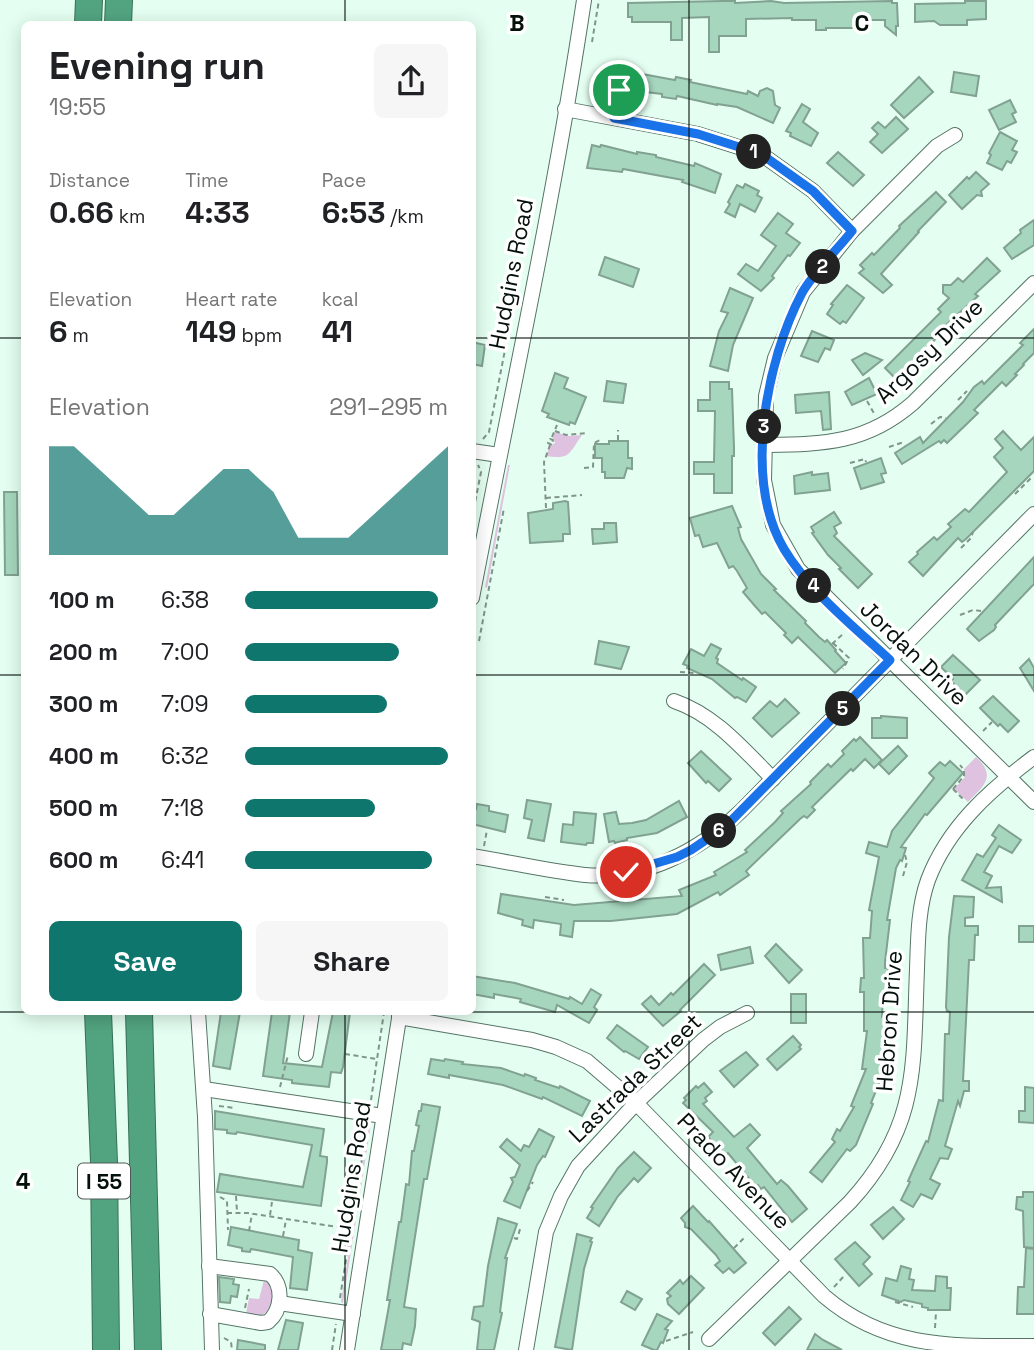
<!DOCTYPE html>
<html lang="en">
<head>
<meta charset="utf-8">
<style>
  body { margin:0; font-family:"Space Grotesk",sans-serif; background:#f6f6f6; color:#202124; height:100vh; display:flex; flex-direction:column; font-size:26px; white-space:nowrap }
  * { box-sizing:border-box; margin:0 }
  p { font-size:23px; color:#757577 }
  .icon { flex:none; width:38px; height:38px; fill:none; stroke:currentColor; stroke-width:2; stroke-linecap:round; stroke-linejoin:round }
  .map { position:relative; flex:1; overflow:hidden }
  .drawer { position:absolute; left:21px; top:21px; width:455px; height:994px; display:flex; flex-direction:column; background:#fff; border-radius:10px; box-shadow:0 4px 18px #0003 }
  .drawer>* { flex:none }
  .pin { position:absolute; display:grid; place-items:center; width:60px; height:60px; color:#fff; margin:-30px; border:4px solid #fff; border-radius:50%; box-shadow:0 2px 7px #0007 }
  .km { position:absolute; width:35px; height:35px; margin:-18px; border-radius:50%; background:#222; color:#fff; font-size:19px; line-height:35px; text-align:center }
  .round { display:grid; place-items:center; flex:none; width:74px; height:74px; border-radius:10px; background:#f6f6f6 }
  .head { display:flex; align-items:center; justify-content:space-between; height:119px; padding:0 28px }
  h1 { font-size:38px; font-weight:700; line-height:52px }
  .stats { display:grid; grid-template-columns:repeat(3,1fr); gap:10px; height:119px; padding:7px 28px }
  .stats div { display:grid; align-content:center }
  .stats b { font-size:30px; font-weight:700 }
  .stats small { font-size:19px; font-weight:400 }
  .stats p { font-size:19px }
  .chart { height:196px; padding:14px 28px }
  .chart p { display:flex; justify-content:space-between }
  .chart svg { width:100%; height:126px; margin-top:7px; fill:#0f766e; opacity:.7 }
  .primary-button { display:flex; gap:14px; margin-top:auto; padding:14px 28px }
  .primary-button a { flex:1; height:80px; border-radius:10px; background:#0f766e; color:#fff; font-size:28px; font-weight:700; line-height:80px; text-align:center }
  .primary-button a+a { background:#f6f6f6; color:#202124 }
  ul { padding:0 28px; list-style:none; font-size:23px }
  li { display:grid; grid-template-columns:112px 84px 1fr; align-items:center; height:52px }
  li i { height:18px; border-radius:9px; background:#0f766e }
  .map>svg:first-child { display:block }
  .green { fill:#dec2df }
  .building { fill:#a6d6be; stroke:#81a191; stroke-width:2 }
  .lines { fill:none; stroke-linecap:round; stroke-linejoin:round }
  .minor-casing { stroke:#567566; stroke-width:16 }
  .motorway-casing { stroke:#377157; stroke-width:28 }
  .path { stroke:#80958a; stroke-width:2; stroke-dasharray:5 3.5; stroke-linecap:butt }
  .minor { stroke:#fff; stroke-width:14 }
  .motorway { stroke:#52a480; stroke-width:26 }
  .route-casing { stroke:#fff; stroke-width:14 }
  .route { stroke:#1a73e8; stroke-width:9 }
  .grid { fill:none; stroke:#05110b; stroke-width:2; stroke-opacity:0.55 }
  .labels { text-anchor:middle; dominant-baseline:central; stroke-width:7; stroke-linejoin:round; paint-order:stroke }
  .shield { fill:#fff; stroke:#505854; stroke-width:2 }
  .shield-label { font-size:21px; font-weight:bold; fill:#05110b }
  .street-label { font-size:23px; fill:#05110b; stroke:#fff }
  .grid-label { font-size:23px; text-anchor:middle; font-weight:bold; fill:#05110b; stroke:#fff; stroke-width:7; stroke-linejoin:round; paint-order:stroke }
</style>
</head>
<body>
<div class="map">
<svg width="1034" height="1350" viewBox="0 0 1034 1350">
  <rect width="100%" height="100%" fill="#e4fff1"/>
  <g class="green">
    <path d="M555 432 568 436 582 435C569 453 571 460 546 456L550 446 555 443 553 438Z"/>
    <path d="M508 465H510L487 588 485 587Z"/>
    <path d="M976 757C997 776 984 786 968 802L954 789 965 777 964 769Z"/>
    <path d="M369 1123H371L343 1303 341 1302Z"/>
    <path d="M264 1280 268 1282 274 1290 271 1308 261 1316 246 1314 249 1298 259 1299Z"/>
  </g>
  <g class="building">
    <path d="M723 1H735V3L771 1 784 3 892 1V3H897L898 26H896V35L885 26V20H865V28H826V30H816V20H792V18L746 19V36H719V52H709V17L682 18V40H671V22H632V17H628V3Z"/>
    <path d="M965 1H986V19L967 20V25H940L934 21 915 22V4L965 3Z"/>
    <path d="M605 67 669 79 675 80 676 77 691 80 690 82 747 94 748 91 758 96 760 91 767 88 773 91 775 105 780 108 773 123 737 107 717 104V105L677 96 676 99 662 97V94L612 88V86L601 84Z"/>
    <path d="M954 72 979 76 976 96 951 92Z"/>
    <path d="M919 77 933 92 904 118 891 105Z"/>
    <path d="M1010 100 1016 112 1012 114 1016 122 999 130 989 110Z"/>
    <path d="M802 104 810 109 803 122 818 133 811 146 790 136 791 133 786 131Z"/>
    <path d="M896 117 908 129 882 153 870 142 878 134 872 128 878 122 885 128Z"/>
    <path d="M1000 132 1017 141 1012 150 1017 152 1011 163 1007 161 1002 170 987 163 991 155 989 153Z"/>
    <path d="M592 145 600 147 601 145 637 154V152L656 155V157L694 166 695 163 721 174 715 193 682 182 683 180 623 169 622 172 587 168Z"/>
    <path d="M838 152 864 175 853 186 827 163Z"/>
    <path d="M976 172 989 184 981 191 982 196 977 195 962 209 949 195 967 177 969 179Z"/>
    <path d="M745 184 759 191 757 195 762 198 755 212 740 204 735 217 725 212 730 204 728 202 737 185 743 188Z"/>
    <path d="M936 192 946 202 918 231 919 232 881 274 892 285 883 293 859 273 864 269 860 265 872 253 874 255 900 228 899 226Z"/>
    <path d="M778 213 793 224 786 233 800 243 790 256 788 255 772 276 774 278 761 291 738 274 746 264 758 271 776 246 761 235Z"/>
    <path d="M1034 220V245L1012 259 1004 248 1021 233 1020 230Z"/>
    <path d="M605 257 639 269 633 287 599 275Z"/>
    <path d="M987 258 1000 271 975 294 978 296 945 326 933 342 896 379 885 368 941 312 938 309 949 298 943 293V285H951L958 278 963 282Z"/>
    <path d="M847 285 864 298 846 323 843 321 840 324 827 314 833 305 831 304Z"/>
    <path d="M730 288 753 298 733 345 728 371 710 366 719 331 728 313 721 311Z"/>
    <path d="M1034 329V353L1023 364 1024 365 1015 374 1017 375 1006 386 1002 382 974 410 978 413 947 443 944 440 941 443 939 441 902 464 895 453 920 437 923 443 963 402 974 387 982 381 984 384 1023 345 1020 343Z"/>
    <path d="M812 331 834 340 830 350 825 348 818 362 801 356Z"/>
    <path d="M472 342 485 345 482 366 472 364Z"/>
    <path d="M865 353 882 360 863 375 852 360Z"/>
    <path d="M555 373 568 378 564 388 586 397 575 424 570 422 569 425 561 422 547 417 549 414 542 411Z"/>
    <path d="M869 378 877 394 852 405 845 392Z"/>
    <path d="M607 381 626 384 623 403 604 401Z"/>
    <path d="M710 382H729V389H732L734 448V456H732V493H714V474H694V462H714L715 411H698V400H710Z"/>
    <path d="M829 392 831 429 823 430 821 411 796 413 795 395Z"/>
    <path d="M1003 431 1021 450 1034 437V471L966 539 962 542 958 538 923 576 909 562 918 554 917 552 934 537 937 540 951 527 948 524 965 509 969 512 1007 472 994 457 1003 448 995 439Z"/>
    <path d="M609 441H628V458H632V469L627 468 624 478H605V472H602V458H595V444H609Z"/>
    <path d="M881 458 886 473 881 474 884 482 861 489 854 468Z"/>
    <path d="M812 472V475L828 473 830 490 795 494 794 476Z"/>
    <path d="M4 492H17L18 575H5Z"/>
    <path d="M565 501 568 502 570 534H563V541L530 543 528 513 553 509V503Z"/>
    <path d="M732 506 741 527 738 528 741 539 761 574 776 589 774 590 806 621 805 623 819 637 825 642 827 640 836 650 835 651 846 663 835 673 798 637 792 643 784 635 786 633 765 612 762 614 755 606 743 592 747 588 737 571 733 566 729 568 717 543 703 547 699 535 695 536 690 518Z"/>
    <path d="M834 512 841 523 834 527 837 533 834 536 872 574 858 588 839 569 841 568 828 555 812 533 814 532 811 527Z"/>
    <path d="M604 523H616L617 542 593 544 592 529H604Z"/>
    <path d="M1034 557V584L995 625 996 627 994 630 979 641 967 629Z"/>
    <path d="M599 641 629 647 621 669 595 664Z"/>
    <path d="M711 644 721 649 716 658 718 659 717 663 742 680 743 678 756 687 746 702 737 697 735 698 712 679 687 668 688 666 683 664 691 649 704 656Z"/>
    <path d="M953 655 980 680 965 695 951 681 953 679 941 667Z"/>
    <path d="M1029 659 1034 668V691L1020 668Z"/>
    <path d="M993 696 1019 721 1008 732 1000 724 998 726 980 708Z"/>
    <path d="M785 699 799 713 772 737 753 718 770 701 777 707Z"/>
    <path d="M881 716 907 718V738H872V718H881Z"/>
    <path d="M860 737 882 760 874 768 865 759 853 771 851 769 812 807 815 810 807 818 804 816 800 819 746 871 749 875 720 895 718 892 677 914 611 921H574L572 937 560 935 561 924 534 920 533 928 522 925 523 920 498 913 501 894 574 905 682 896 679 890 716 875 714 872 747 852 745 850 775 822 783 813 781 811 811 784 810 782 828 764 831 767 844 754 842 751 854 739 856 741Z"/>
    <path d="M898 746 907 756 889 774 879 764Z"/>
    <path d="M701 751 731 779 719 791 708 781 706 783 688 763Z"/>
    <path d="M950 761 963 773 927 815 925 814 901 847 906 848 902 861 900 860 896 868 887 920H890L885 962V968H888L887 992H883L882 1017H885V1032L880 1081 871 1103 873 1104 856 1145 850 1151 847 1149 822 1182 810 1172 835 1142 832 1139 837 1129 840 1131 854 1107 851 1106 866 1069H862L867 1031H864V992H860L861 978H864L863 938H870L872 911 869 910 879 857 866 853 869 842 887 847 892 831 934 778 929 773 940 762 945 766Z"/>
    <path d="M527 800 551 804 544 841 528 838 532 820 524 818Z"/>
    <path d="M679 801 687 817 657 833 627 838V840L615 843 614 841 609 842 604 814 616 812 619 824 632 823 646 820Z"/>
    <path d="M477 804 489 806V811L508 815 505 832 472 824V808L476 809Z"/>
    <path d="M574 812 596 814 593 843H587L586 845 561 842 563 824 573 825Z"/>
    <path d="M999 825 1021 840 1012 853 999 846 984 872 992 876 986 888 1001 887 1002 902 962 880 977 854 983 857 996 838 992 835Z"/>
    <path d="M954 896 974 897 973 917 965 918V926H978V935H975L974 960H969L963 1081H969V1091H964L960 1106 958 1101 945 1146 952 1149 948 1159 940 1158 930 1179 940 1184 932 1199 921 1194 913 1207 901 1200 910 1182 908 1181 926 1141 928 1142 939 1100 943 1101 945 1034H949L950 1012 947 1011 946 1007 949 937Z"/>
    <rect x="1019" y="926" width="15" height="16"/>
    <path d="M776 944 802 970 789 983 765 956Z"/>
    <path d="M750 947 753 963 721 970 718 955Z"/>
    <path d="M704 964 715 975 680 1010 681 1011 663 1026 642 1004 651 996 659 1005 671 993 673 995Z"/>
    <path d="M472 976 515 983 569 999 570 997 582 1004 591 989 601 995 594 1007 597 1010 589 1023 557 1005 555 1012 520 1002 521 999 494 994V998L472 994Z"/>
    <rect x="791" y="994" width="15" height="29"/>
    <path d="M221 1012H240L230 1069 213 1066Z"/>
    <path d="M272 1012H290L283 1063 322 1067 333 1012H350L343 1067 341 1073 331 1072 329 1087 292 1083V1080L263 1076Z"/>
    <path d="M617 1025 648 1047 639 1059 625 1051 624 1052 607 1038Z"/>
    <path d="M793 1036 801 1045 799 1047 801 1049 777 1070 767 1059Z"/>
    <path d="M746 1052 758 1065 734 1087 720 1071Z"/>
    <path d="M431 1059 444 1061 445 1059 463 1062 462 1064 501 1068 524 1076 525 1074 536 1078 535 1080 559 1088 560 1086 590 1101 582 1116 543 1097 542 1099 503 1085 449 1075V1078L428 1074Z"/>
    <path d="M704 1083 712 1092 705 1098 707 1101 703 1104 734 1137 750 1124 760 1135 747 1148 777 1184 781 1180 788 1186 807 1209 792 1222 764 1187 761 1189 758 1185 756 1187 728 1153 726 1155 708 1137 713 1132 683 1103 686 1100 684 1098 696 1086 698 1088Z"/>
    <path d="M1025 1087 1034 1088V1123L1019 1122V1111H1025Z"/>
    <path d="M422 1104 440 1107 427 1179H424L404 1307 416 1309 415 1326 411 1345 403 1343 402 1350H381L390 1300H387L399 1222H401L406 1184 409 1185 412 1151H414L419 1126 416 1125 419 1111H421Z"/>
    <path d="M215 1111 324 1129 320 1156 327 1157V1162L321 1206 217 1192 220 1174 303 1187 312 1145 237 1132 236 1134 227 1133V1130L215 1129Z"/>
    <path d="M539 1129 554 1137 545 1157 543 1156 537 1165 520 1208 504 1201 513 1182 511 1178 515 1177 520 1165 500 1147 507 1139 521 1151 524 1145 529 1147Z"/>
    <path d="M634 1152 651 1168 638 1182 634 1178 618 1196 599 1226 587 1218 593 1208 591 1207 618 1168Z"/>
    <path d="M1023 1192H1034V1248L1024 1247 1023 1211 1016 1209 1017 1197H1023Z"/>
    <path d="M693 1206 708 1222 709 1221 746 1263 734 1273 729 1268 723 1273 715 1265 720 1261 716 1255 691 1229 685 1227V1223L681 1218Z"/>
    <path d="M893 1207 904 1219 883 1239 871 1225Z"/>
    <path d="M498 1218 517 1224 505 1258H507L500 1312 502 1313 494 1350H477L480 1322 472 1319 474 1307 483 1306 488 1266Z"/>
    <path d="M231 1227 299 1240 298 1250 312 1253 307 1290 290 1288 293 1257 251 1249 250 1252 242 1251V1248L228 1245Z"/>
    <path d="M577 1234 592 1238 590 1241 592 1242 584 1269 572 1350 555 1347Z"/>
    <path d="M855 1242 870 1257 863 1264 872 1274 859 1286 835 1259Z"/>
    <path d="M1026 1248 1034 1249V1314H1017L1018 1287H1024Z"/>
    <path d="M901 1266 911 1269 909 1279 914 1280 912 1290 935 1291 936 1276 947 1277V1288H951L950 1310H928V1308L922 1307V1304L904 1300 901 1302 882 1295 886 1278 897 1281Z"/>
    <path d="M691 1276 704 1288 679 1314 668 1304 667 1299 671 1296 667 1293 680 1280 683 1284Z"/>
    <path d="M219 1277 234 1279 233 1284 239 1285 237 1297 231 1296 230 1303 220 1302Z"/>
    <path d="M627 1291 642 1299 635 1310 621 1302Z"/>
    <path d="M789 1307 801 1319 775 1345 763 1333Z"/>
    <path d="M657 1314 672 1321 665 1329 668 1330 663 1343 661 1342 657 1350H654L642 1345Z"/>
    <path d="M286 1320 303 1323 298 1350H278Z"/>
    <path d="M815 1334 823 1340 842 1350H807Z"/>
    <path d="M238 1340 265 1345V1350H237Z"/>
  </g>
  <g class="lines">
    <defs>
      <g id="minor">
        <path d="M565 109 698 134 761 154 813 191 852 231"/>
        <path d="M955 135 937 146 852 231 803 292 775 358 766 396 764 480 773 525 798 569 1034 802"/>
        <path d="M764 445C823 444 866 444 913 403L1034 283"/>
        <path d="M472 451 499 455"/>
        <path d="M472 598C510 399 554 201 584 0"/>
        <path d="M674 701C715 715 743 749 773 779"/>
        <path d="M472 856C510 862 547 871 585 875 645 880 699 851 741 811L1034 514"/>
        <path d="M198 1012 205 1117 212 1350"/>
        <path d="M399 1017 532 1040 556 1047 587 1061 636 1103 824 1296C887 1350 955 1346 1034 1346"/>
        <path d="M306 1054 312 1012"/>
        <path d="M204 1089 383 1116"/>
        <path d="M209 1266 270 1274C284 1286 282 1310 268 1322L261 1323 210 1314"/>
        <path d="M279 1303 353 1314"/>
        <path d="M709 1339 850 1202C920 1126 913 1065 917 969 918 939 918 908 928 880 948 827 990 790 1034 757"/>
        <path d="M347 1350 400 1012"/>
        <path d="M526 1350 546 1232 561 1196 578 1166 636 1103 703 1040 720 1027 747 1013"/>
      </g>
      <g id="motorway">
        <path d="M88 24 89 0"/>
        <path d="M118 24 119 0"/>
        <path d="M98 1012 104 1162 106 1350"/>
        <path d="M139 1012 148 1350"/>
      </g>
    </defs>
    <use href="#minor" class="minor-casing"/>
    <use href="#motorway" class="motorway-casing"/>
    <g class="path">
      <path d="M592 42 599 0"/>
      <path d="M616 107 619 90"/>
      <path d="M898 388 908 376 906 371"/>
      <path d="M958 400 967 391"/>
      <path d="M867 401 875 415"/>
      <path d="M931 424 940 417 946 418"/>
      <path d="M555 431 566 435 587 433"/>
      <path d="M552 437 557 425"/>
      <path d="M483 439 489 432 505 350"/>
      <path d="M550 439 553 440 552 445 548 443Z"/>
      <path d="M618 440V430"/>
      <path d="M889 447 901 443 905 445"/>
      <path d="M850 463 865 459 866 462"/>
      <path d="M584 468 593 467 594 443 602 439"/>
      <path d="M1015 494 1031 478"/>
      <path d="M546 498 582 495"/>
      <path d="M546 508 544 462 550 445"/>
      <path d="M472 518 481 472 478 465"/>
      <path d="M961 548 971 538 973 532"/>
      <path d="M960 615 973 610 981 611"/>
      <path d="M479 641 504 508"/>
      <path d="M833 643 849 658 843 669"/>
      <path d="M832 644 844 633"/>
      <path d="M680 672 695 673"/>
      <path d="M983 731 992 722"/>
      <path d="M953 789 964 776V770L960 765"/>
      <path d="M953 789 964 800"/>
      <path d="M484 846 487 830"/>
      <path d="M903 876 907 862 905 855"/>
      <path d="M545 897 564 900"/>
      <path d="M345 1054 377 1059"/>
      <path d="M280 1087 288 1055"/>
      <path d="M371 1100 384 1012"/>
      <path d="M219 1106 235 1108"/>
      <path d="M527 1191 533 1182"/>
      <path d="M236 1196 237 1212"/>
      <path d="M220 1197 227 1201 228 1230"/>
      <path d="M227 1213H248L350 1229"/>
      <path d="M270 1215 272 1202"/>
      <path d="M249 1231 252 1214"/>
      <path d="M283 1236 286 1220"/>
      <path d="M514 1238 517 1239 521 1226"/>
      <path d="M734 1248 746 1236"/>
      <path d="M834 1287 845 1275"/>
      <path d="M340 1298 367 1127"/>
      <path d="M895 1302 913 1307"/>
      <path d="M245 1308 249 1289"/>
      <path d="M935 1328 936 1312"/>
      <path d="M224 1338 231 1342 232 1350"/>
      <path d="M666 1341 693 1332"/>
      <path d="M332 1350 336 1324"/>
    </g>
    <use href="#minor" class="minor"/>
    <use href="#motorway" class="motorway"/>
  </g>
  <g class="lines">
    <defs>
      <path id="route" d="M619 90 614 118 698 134 761 154 813 191 852 231C837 250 814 272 802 293 766 361 743 479 784 549 810 592 853 626 890 660L725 827 691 850 677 857 626 872"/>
    </defs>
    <use href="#route" class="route-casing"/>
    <use href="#route" class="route"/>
  </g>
  <path class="grid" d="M345 0V24M689 0V1350M0 338H24M472 338H1034M0 675H24M472 675H1034M0 1012H1034M345 1012V1350"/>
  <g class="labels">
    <rect class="shield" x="78" y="1163.5" width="52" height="35" rx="5"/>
    <g class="shield-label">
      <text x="104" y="1181">I 55</text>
    </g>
    <g class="street-label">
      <text transform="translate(511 274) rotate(-79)">Hudgins Road</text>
      <text transform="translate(929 351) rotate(-44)">Argosy Drive</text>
      <text transform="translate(914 653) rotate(44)">Jordan Drive</text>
      <text transform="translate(889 1021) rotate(-86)">Hebron Drive</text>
      <text transform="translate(635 1078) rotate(-44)">Lastrada Street</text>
      <text transform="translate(734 1171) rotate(46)">Prado Avenue</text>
      <text transform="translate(351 1177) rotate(-81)">Hudgins Road</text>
    </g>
  </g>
  <g class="grid-label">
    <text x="517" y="31">B</text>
    <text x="862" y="31">C</text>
    <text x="23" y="1189">4</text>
  </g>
</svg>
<div class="pin" style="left:619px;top:90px;background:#1e9e55"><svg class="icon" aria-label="arrive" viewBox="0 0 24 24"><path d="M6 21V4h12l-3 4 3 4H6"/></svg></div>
<div class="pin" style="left:626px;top:872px;background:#d93025"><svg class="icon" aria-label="check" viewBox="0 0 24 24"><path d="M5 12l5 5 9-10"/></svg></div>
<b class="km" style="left:754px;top:152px">1</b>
<b class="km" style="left:823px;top:267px">2</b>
<b class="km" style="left:764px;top:427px">3</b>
<b class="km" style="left:814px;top:586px">4</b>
<b class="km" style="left:843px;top:709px">5</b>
<b class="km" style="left:719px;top:831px">6</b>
<section class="drawer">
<div class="head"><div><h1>Evening run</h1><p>19:55</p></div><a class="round"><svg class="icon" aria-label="share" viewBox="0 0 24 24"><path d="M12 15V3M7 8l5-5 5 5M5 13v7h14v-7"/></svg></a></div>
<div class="stats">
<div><p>Distance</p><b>0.66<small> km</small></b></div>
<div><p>Time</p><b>4:33</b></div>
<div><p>Pace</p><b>6:53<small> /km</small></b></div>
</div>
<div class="stats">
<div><p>Elevation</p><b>6<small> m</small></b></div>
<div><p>Heart rate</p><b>149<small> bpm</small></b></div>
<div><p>kcal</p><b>41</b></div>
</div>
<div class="chart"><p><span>Elevation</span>291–295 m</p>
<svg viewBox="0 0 160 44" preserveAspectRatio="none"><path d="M0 44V6L10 6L20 14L30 22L40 30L50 30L60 22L70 14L80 14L90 22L100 38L110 38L120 38L130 30L140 22L150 14L160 6V44z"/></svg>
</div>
<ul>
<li><b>100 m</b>6:38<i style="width:95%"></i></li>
<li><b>200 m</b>7:00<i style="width:76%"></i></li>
<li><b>300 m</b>7:09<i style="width:70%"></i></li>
<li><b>400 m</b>6:32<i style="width:100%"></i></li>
<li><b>500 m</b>7:18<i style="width:64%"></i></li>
<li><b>600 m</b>6:41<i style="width:92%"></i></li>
</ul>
<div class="primary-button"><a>Save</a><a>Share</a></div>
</section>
</div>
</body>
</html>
